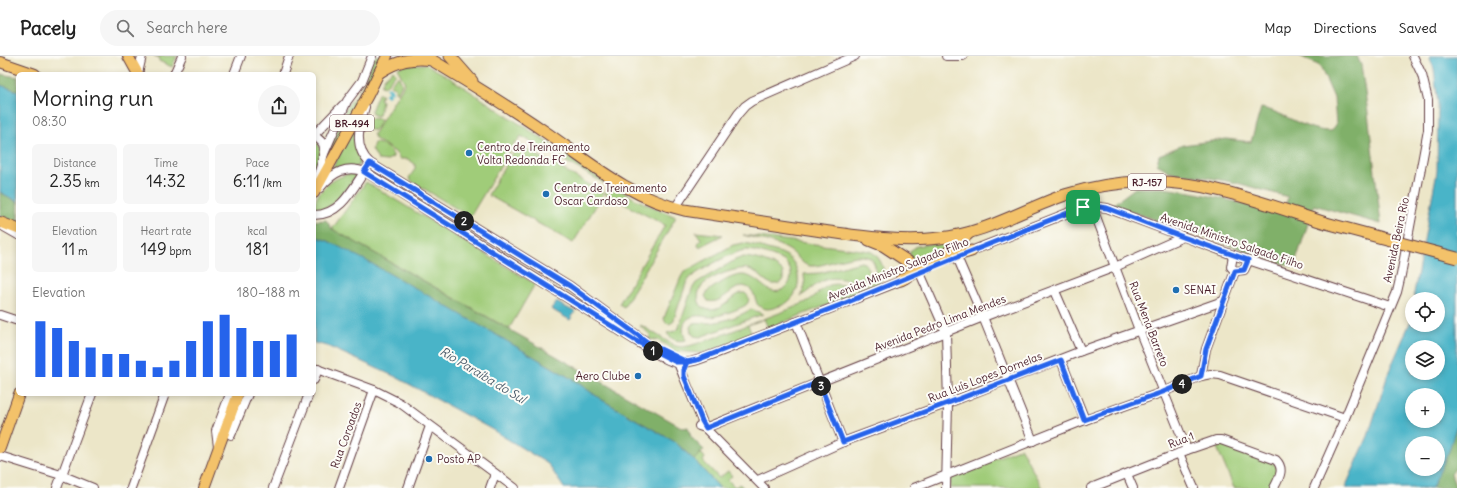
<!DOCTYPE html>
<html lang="en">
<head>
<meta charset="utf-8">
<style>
  body { margin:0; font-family:Delius,sans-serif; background:#f6f6f6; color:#222; height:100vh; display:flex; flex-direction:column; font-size:15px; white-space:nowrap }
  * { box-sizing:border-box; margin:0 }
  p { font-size:13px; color:#767676 }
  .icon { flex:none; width:22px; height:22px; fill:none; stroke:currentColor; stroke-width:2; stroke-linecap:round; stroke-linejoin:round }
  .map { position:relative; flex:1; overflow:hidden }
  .panel { position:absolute; left:16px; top:16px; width:300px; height:324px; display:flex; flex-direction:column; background:#fff; border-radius:6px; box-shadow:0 2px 6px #0003 }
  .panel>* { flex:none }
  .controls { position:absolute; left:1405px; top:236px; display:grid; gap:8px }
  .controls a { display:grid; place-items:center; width:40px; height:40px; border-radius:50%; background:#fff; box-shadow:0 2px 6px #0003; font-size:20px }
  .pin { position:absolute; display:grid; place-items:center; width:34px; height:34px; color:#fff; margin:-17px; border-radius:8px; box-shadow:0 2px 6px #0006 }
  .km { position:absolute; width:20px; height:20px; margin:-10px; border-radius:50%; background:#222; color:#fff; font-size:11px; line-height:20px; text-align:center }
  .round { display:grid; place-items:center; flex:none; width:42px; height:42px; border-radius:21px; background:#f6f6f6 }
  .head { display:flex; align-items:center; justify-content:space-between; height:68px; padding:0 16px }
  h1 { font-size:22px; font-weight:600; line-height:30px }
  .stats { display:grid; grid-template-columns:repeat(3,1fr); gap:6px; height:68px; padding:4px 16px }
  .stats div { display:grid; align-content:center; border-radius:6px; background:#f6f6f6; text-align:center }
  .stats b { font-size:17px; font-weight:600 }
  .stats small { font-size:11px; font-weight:400 }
  .stats p { font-size:11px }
  .chart { height:112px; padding:8px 16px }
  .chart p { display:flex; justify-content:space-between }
  .chart svg { width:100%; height:72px; margin-top:4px; stroke:#2563eb; stroke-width:6 }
  header { display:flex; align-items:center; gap:24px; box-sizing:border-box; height:56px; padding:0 20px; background:#fff; border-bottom:1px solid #e0e0e0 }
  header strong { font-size:19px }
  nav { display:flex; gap:22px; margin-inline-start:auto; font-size:14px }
  .search { width:280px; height:36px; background:#f6f6f6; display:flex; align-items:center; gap:10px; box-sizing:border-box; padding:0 14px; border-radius:22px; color:#767676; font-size:15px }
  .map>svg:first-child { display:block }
  .green { fill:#a0cc79; stroke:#757652 }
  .forest { fill:#80b069; stroke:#65684a }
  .water { fill:#4ab4c8; stroke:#4a6a7a; fill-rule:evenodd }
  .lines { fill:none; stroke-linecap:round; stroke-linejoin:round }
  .stream { stroke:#4ab4c8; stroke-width:2 }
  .minor-casing { stroke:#623d43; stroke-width:10 }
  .major-casing { stroke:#623d43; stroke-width:12 }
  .highway-casing { stroke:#623d43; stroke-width:13 }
  .minor { stroke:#fff; stroke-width:8 }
  .major { stroke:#f3c26a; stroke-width:10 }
  .highway { stroke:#f3c26a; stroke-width:11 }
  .highway-bridge-casing { stroke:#623d43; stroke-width:13; stroke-linecap:butt }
  .highway-bridge { stroke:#f3c26a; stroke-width:11 }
  .route-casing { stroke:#fff; stroke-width:8 }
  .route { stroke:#2563eb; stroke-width:5 }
  .poi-dot { fill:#1f6fb2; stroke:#fdfcf7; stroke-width:1.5 }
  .labels { text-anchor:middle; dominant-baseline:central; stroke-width:4; stroke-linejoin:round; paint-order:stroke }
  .shield { fill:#fdfcf7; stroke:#806168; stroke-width:1 }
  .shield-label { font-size:10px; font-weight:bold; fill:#4a1f2b }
  .poi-label { font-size:11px; fill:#4a1f2b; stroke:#fdfcf7; text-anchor:start }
  .street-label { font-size:11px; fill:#4a1f2b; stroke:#fdfcf7 }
  .water-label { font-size:12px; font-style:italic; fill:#4a5b6a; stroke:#fdfcf7 }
</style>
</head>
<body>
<header>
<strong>Pacely</strong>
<div class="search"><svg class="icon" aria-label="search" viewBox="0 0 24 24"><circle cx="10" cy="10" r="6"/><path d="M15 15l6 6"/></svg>Search here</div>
<nav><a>Map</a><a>Directions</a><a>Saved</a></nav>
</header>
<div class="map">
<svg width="1457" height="432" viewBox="0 0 1457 432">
  <rect width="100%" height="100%" fill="#fdfcf7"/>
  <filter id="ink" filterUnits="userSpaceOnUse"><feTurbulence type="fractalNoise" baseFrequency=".025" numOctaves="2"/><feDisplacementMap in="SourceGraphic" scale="8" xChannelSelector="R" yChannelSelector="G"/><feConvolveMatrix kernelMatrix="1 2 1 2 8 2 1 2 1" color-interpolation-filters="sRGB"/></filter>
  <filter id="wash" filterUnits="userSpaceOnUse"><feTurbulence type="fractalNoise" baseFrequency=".012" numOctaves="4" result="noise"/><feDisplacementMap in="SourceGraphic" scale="16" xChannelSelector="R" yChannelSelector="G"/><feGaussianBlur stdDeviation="0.9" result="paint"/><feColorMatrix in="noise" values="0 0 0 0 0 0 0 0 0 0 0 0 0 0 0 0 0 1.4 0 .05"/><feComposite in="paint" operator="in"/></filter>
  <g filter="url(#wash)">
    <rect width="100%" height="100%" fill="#ece6c8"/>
    <g class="green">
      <path d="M154 0H177L172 11 159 5 160 2Z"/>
      <path d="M373 0H386L334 95 329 93 347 50 359 36 364 27Z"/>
      <path d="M426 8 447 20 538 80 590 116 635 143 676 161 624 251 619 248 665 169 605 138 609 130 521 80 517 86H515L470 161 410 124 409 122 415 113V108L408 103H400L395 96 374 82 375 80 373 79 405 27 397 12 405 9Z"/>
      <path d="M393 14 396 17 385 31 381 30 384 22Z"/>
      <path d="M396 21H399L402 28 397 37 395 35V31L390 29Z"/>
      <path d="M379 37 382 38 380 43 382 45 379 59 377 60 372 58 371 55 378 38Z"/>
      <path d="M369 62 381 63 377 71 373 75 370 73 368 74 366 73Z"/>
      <path d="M357 66C356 71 354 77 355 82 356 90 364 103 358 110L328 120Z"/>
      <path d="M315 84 321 93 314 123V89Z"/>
      <path d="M374 87C381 86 390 93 393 99V101L386 105 378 104 372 93Z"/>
      <path d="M518 88 604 137 573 187 488 139Z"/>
      <path d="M355 117 356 120C345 134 334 155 314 154 314 134 336 119 355 117Z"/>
      <path d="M366 126 535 228 509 273 332 173Z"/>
      <path d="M696 176 723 179 699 191 698 188 701 183Z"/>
      <path d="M743 179 870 195C883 202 889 220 876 230L768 272 764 263 748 269 752 279 706 296 698 297 674 295 667 289 657 284 648 283 651 279 640 270 641 269 675 290 681 291 689 290C714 283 737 273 761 264 776 258 792 253 806 246 815 242 821 232 830 229 843 225 855 237 869 228 876 223 878 211 872 204 861 192 828 210 813 210 802 211 798 199 789 194 776 186 758 183 743 179Z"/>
      <path d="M957 184 945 197 921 208 910 202V195L917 190Z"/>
      <path d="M743 187C751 188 759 190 767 193 774 195 781 196 787 200 801 210 802 233 790 244 786 248 781 250 776 251 769 254 763 254 757 248 754 239 754 232 743 230 730 232 721 249 708 245L705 240 708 235C717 229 730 220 741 219 760 218 767 245 785 232 789 229 791 224 791 219 791 213 788 209 784 205 776 201 755 194 746 194 734 195 700 214 690 222L686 228 673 266 669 268 666 267 664 263 666 257 681 221 684 216 733 189Z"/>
      <path d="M743 201C753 201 777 208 783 216V224L778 228H772C763 225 759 216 749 213 738 210 707 222 701 231 695 241 699 254 711 254 723 254 731 241 741 237H745L748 240C749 244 749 246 746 249 740 253 718 261 710 261 705 261 700 259 695 260 682 262 681 275 686 284 679 286 671 284 667 277L675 275 679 271 692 233 696 227 735 204Z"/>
      <path d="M861 206 866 208 869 213C868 234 840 219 828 223 817 226 810 235 801 240L805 230 804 218 820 217Z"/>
      <path d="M751 253 763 258 700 281 694 280 691 276 690 271 693 267C699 266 704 267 709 267 722 266 741 260 751 253Z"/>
      <path d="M1217 386 1274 407 1277 413 1270 432H1234L1216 389Z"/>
      <path d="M1021 392 1042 432H950V420Z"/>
      <path d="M701 397 705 402 703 405 719 422 728 415 732 420 728 424 735 431 740 428 743 432H720L694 404Z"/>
    </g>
    <g class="forest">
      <path d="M1300 0H1357L1361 9 1368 57 1381 168 1314 149 1294 211 1112 149 1135 132H1163L1191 136 1224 143 1283 158 1288 141 1237 127 1199 120 1181 118 1169 115 1157 108 1159 99 1183 89 1226 83 1251 86 1261 52C1285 56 1306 76 1331 75L1336 69 1334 42 1320 10Z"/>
      <path d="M0 18 18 21V35L0 29Z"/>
      <path d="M0 136 18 146V168L0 159Z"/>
      <path d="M326 164 332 173 683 372 688 371 691 381 704 394 694 404 675 386 602 344 575 325 548 309 328 185 314 180V165Z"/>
      <path d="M1457 335V410L1451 418 1456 432H1412L1438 413V387Z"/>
    </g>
    <g class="water">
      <path d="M1429 0H1457V368L1449 395 1432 432H1345L1368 380 1389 315 1412 262V269H1438V243H1415L1414 237 1437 115 1438 50 1434 13ZM1412 291H1438V317H1412ZM1412 339H1438V365H1412ZM1412 387H1438V413H1412Z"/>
      <path d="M0 29 18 35V146L0 136Z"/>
      <path d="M314 180 328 185 365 204 417 233 548 309 575 325 602 344 675 386 694 404 720 432H564L548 408 491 373 396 321 327 290 314 287Z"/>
      <path d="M556 246 575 256 570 264 551 253Z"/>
    </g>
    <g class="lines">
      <g class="stream">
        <path d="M387 33 390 32 392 36"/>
        <path d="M388 35H389L390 36"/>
        <path d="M388 37 389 39 387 40 386 38Z"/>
      </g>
    </g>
  </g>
  <g filter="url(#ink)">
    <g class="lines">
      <defs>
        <g id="minor">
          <path d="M946 0H963"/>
          <path d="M138 17 142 0"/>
          <path d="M174 18 182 0"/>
          <path d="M234 18 241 0"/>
          <path d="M283 18 289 0"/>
          <path d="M365 51C359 70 353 92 370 107L570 230 645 285"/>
          <path d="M314 79C317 82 321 84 323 88 327 97 317 121 314 131"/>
          <path d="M314 79 343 49"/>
          <path d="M323 100 347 45 362 25 372 0"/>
          <path d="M320 132C333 116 347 108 367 117L636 285C647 291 666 306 678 307 691 308 705 301 717 297L906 223"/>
          <path d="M1092 150 1139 274 1187 394"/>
          <path d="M675 152 738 58 745 50 752 45 855 0"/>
          <path d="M314 159C341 159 353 132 366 113"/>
          <path d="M4 171 18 179"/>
          <path d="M966 197 1083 151 1092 150 1107 152 1233 199 1390 251"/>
          <path d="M1233 199 1231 211 1235 215 1244 214 1249 204"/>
          <path d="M957 201 983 261 1033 385"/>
          <path d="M920 217 946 276 948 347 946 432"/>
          <path d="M1055 235 1081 295"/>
          <path d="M0 259 18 265"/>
          <path d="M796 266 843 386"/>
          <path d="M1061 304 1085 364"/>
          <path d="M678 307 705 372 764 432"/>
          <path d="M314 312 374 334 400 347 515 432"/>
          <path d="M1201 320 1206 293 1235 215"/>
          <path d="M314 324 318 313"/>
          <path d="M699 370 705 372 983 261 1115 211 1183 181"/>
          <path d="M231 379 248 338"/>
          <path d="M218 391 216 375 230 338"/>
          <path d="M1179 397 1194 432"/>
          <path d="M0 400 61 419 93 432"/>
          <path d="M1127 418 1133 432"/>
          <path d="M758 424 843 386 948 347 1081 295 1223 245"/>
          <path d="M57 432 92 338"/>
          <path d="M131 432 165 338"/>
          <path d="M273 432 309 338"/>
          <path d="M339 432 374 334"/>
          <path d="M408 432 430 370"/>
          <path d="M490 432 495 418"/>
          <path d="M914 432 1085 364 1163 336 1201 320 1211 318 1220 319 1345 362"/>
          <path d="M1091 432 1187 394 1216 384H1221L1276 404C1285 413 1279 422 1274 432"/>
          <path d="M1314 432 1345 362 1397 236 1401 219 1428 74V44L1422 19 1413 0"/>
        </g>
        <g id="major">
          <path d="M128 0 138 18"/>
          <path d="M0 6 35 18"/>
          <path d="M314 137 368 39 387 0"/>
          <path d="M0 166 18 173"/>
          <path d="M0 392 19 338"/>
          <path d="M204 432 238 338"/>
        </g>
        <g id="highway">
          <path d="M425 0C465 24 506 49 544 75 589 106 630 142 684 154 730 161 776 168 822 175 860 180 901 187 940 182 984 178 1024 153 1065 139 1115 123 1171 121 1222 135 1257 144 1291 156 1326 167"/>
          <path d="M450 0 472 25"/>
          <path d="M380 16C397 5 412 1 432 4"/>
          <path d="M869 184 884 190 919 213 940 204 969 177"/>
          <path d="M943 203 971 195"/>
          <path d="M901 224 919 213"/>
        </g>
      </defs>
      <use href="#minor" class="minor-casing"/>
      <use href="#major" class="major-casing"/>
      <use href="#highway" class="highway-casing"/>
      <use href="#minor" class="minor"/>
      <use href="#major" class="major"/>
      <use href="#highway" class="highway"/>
      <defs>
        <path id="highway-bridge" d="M1326 167 1457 202"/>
      </defs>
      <use href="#highway-bridge" class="highway-bridge-casing"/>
      <use href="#highway-bridge" class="highway-bridge"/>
    </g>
  </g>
  <g class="lines" filter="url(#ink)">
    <defs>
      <path id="route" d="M1083 151 972 195 843 248 697 304 687 306H676L636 285 364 116 370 107 570 230 650 288 687 306 684 313V320L702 365 706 372 819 326 843 386 948 347 1061 304 1084 364 1163 336 1201 320 1206 293 1235 215 1244 214 1248 204 1183 181 1107 152 1092 150 1083 151"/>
    </defs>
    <use href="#route" class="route-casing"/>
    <use href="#route" class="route"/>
  </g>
  <g class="poi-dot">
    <circle cx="469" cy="97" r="4"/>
    <circle cx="546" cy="138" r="4"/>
    <circle cx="1176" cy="234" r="4"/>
    <circle cx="638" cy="320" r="4"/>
    <circle cx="429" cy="403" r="4"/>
  </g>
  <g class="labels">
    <g class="shield">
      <rect x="330" y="59" width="44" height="16" rx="3"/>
      <rect x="1128" y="118" width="38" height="16" rx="3"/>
    </g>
    <g class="shield-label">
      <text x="352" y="67">BR-494</text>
      <text x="1147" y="126">RJ-157</text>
    </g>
    <g class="poi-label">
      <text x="477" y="91">Centro de Treinamento<tspan x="477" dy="13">Volta Redonda FC</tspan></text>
      <text x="554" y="132">Centro de Treinamento<tspan x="554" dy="13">Oscar Cardoso</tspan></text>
      <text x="1184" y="234">SENAI</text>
      <text x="630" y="320" text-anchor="end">Aero Clube</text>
      <text x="437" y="403">Posto AP</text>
    </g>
    <g class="street-label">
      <text transform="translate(1396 184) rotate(-78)">Avenida Beira Rio</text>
      <text transform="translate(1232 185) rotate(19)">Avenida Ministro Salgado Filho</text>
      <text transform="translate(898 213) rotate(-22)">Avenida Ministro Salgado Filho</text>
      <text transform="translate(940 267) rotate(-21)">Avenida Pedro Lima Mendes</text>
      <text transform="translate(1149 268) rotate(69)">Rua Mena Barreto</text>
      <text transform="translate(985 321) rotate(-21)">Rua Luís Lopes Dornelas</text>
      <text transform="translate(346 379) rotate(-70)">Rua Coroados</text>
      <text transform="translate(1181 384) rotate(-21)">Rua 1</text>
    </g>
    <g class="water-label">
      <text transform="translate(483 319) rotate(31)">Rio Paraíba do Sul</text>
    </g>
  </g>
</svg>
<div class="controls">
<a><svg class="icon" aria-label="locate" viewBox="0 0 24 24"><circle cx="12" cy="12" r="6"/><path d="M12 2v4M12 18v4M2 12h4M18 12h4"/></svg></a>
<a><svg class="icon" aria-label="layers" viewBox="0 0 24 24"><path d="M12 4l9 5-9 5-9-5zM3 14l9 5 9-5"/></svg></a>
<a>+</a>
<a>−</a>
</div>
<div class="pin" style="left:1083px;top:151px;background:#1e9e55"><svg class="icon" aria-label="arrive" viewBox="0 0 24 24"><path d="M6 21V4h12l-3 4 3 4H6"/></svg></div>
<b class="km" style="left:653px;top:295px">1</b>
<b class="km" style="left:464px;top:165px">2</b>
<b class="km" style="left:821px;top:330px">3</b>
<b class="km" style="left:1182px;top:328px">4</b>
<section class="panel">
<div class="head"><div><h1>Morning run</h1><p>08:30</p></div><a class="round"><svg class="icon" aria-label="share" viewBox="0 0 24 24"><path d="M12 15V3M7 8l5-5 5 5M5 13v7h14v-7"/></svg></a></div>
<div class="stats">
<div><p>Distance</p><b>2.35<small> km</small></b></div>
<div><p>Time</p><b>14:32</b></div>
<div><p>Pace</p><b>6:11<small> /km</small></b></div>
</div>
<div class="stats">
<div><p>Elevation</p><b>11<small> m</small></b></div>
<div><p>Heart rate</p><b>149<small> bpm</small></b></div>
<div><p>kcal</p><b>181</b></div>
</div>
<div class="chart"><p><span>Elevation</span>180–188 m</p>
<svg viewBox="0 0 160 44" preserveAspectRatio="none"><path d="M5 44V10M15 44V14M25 44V22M35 44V26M45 44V30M55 44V30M65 44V34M75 44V38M85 44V34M95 44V22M105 44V10M115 44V6M125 44V14M135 44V22M145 44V22M155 44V18"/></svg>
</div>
</section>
</div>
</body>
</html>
